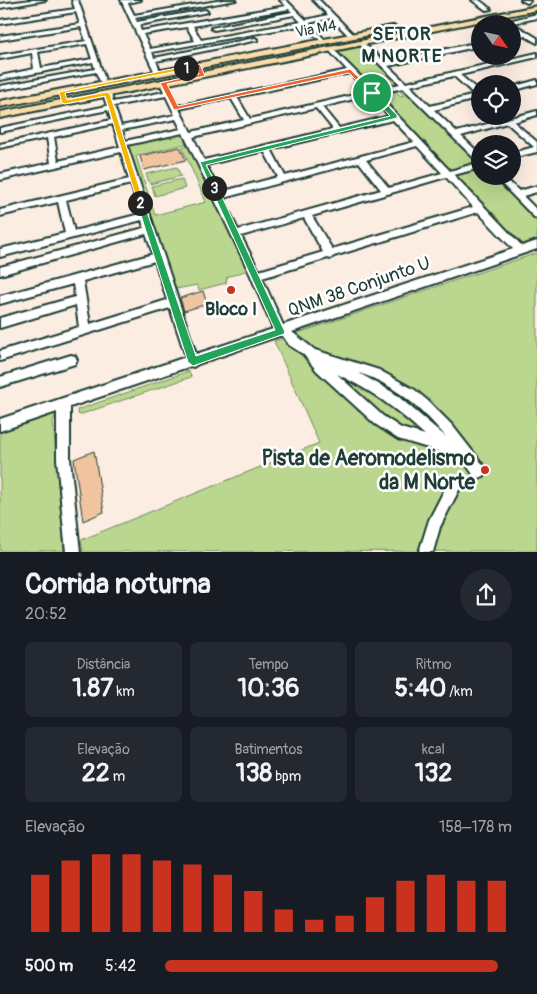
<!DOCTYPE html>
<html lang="pt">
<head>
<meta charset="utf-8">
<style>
  body { margin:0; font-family:Pangolin,sans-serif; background:#242831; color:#f1f3f6; height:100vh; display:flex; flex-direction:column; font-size:19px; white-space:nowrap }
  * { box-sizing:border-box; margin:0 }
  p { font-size:16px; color:#9ea1a6 }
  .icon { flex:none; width:28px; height:28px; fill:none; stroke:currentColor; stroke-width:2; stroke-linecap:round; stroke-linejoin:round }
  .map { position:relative; height:552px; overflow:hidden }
  .drawer { display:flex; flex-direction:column; background:#171b24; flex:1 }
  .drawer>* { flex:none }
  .needle { width:32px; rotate:124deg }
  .buttons { position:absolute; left:471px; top:15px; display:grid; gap:10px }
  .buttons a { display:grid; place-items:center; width:50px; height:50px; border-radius:50%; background:#171b24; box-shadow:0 5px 20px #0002; font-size:25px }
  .pin { position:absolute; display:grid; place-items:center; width:42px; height:42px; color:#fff; margin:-21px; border:2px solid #fff; border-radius:50%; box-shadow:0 1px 5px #0007 }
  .km { position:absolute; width:25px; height:25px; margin:-12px; border-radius:50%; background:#222; color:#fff; font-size:14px; line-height:25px; text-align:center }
  .round { display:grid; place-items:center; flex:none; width:52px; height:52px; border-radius:26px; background:#242831 }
  .overview { display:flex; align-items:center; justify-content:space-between; height:85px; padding:0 25px }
  h1 { font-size:28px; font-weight:700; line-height:38px }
  .figures { display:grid; grid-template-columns:repeat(3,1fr); gap:8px; height:85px; padding:5px 25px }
  .figures div { display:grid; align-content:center; border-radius:8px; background:#242831; text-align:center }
  .figures b { font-size:25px; font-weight:700 }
  .figures small { font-size:14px; font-weight:400 }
  .figures p { font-size:14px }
  .chart { height:140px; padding:10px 25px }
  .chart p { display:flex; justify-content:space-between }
  .chart svg { width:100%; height:90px; margin-top:5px; stroke:#c8321e; stroke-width:6 }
  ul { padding:0 25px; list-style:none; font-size:16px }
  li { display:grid; grid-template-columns:80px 60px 1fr; align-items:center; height:38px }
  li i { height:12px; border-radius:6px; background:#c8321e }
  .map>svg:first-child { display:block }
  .green { fill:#bbd68e; stroke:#6d8a61 }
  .building { fill:#f1c4a0; stroke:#1f3d34 }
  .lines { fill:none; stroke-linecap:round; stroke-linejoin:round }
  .minor-casing { stroke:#1f3d34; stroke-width:4 }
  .major-casing { stroke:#1f3d34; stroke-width:4 }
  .minor { fill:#fff; fill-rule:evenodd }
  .major { fill:#faddab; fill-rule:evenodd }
  .split-1 { fill:#f0652b; stroke:#fff }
  .split-2 { fill:#f5b400; stroke:#fff }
  .split-3 { fill:#22a559; stroke:#fff }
  .split-4 { fill:#22a559; stroke:#fff }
  .poi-dot { fill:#c8321e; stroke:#fff; stroke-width:2 }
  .labels { text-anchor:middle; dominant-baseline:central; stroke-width:5; stroke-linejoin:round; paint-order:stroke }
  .far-street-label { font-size:15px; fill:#1f3d34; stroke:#fff }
  .street-label { font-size:18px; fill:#1f3d34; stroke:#fff }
  .poi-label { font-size:18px; font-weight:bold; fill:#1f3d34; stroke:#fff }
  .far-district-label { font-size:19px; font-weight:bold; letter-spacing:1px; fill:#1f3d34; stroke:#fff }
  .near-poi-label { font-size:21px; font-weight:bold; fill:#1f3d34; stroke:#fff; text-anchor:end }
</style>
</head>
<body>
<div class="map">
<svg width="537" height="552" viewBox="0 0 537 552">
  <rect width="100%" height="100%" fill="#fbede2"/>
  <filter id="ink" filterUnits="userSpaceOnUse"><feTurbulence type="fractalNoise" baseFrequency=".02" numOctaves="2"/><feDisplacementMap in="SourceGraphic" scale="10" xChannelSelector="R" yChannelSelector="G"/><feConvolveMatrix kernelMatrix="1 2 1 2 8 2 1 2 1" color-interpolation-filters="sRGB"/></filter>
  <g filter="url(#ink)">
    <g class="green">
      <path d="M359 47 398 84 374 89 337 51Z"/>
      <path d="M405 88 480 163 449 172 376 95 394 90 401 96 404 95 398 90Z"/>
      <path d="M184 132 189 143 136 156 155 215 206 202 182 147 190 145 248 270 227 277 226 283 199 290 197 285 176 289 153 230 125 145Z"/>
      <path d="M177 167 181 176 150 184 146 174Z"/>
      <path d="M480 169V176H491L537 222V242L524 246 456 176Z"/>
      <path d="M182 179 185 188 155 196 152 186Z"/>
      <path d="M537 253V551L83 552 81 540 319 443 274 341Z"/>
      <path d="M189 371 191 377 79 415 77 410Z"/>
      <path d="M57 413 53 421 64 551H0V432Z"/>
    </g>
    <g class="building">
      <path d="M180 147 186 160 144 170 140 156Z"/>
      <path d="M203 291 207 304 184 311 180 298Z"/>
      <path d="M94 451 104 512 83 521 74 459Z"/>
    </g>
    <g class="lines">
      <defs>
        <g id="minor">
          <path d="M31 0H46L0 8V4Z"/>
          <path d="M72 0H78L106 83 105 84H101L96 72 0 90V86L95 69 93 62 0 80V76L34 69 32 53 0 59V55L86 41 81 27 0 40V36L80 24 76 12 0 24V20L75 9ZM87 44 92 59 41 68 38 52Z"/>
          <path d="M121 0H141L128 3 134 15 223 0H236L135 18 137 22 205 10 208 12 139 25 141 31 286 6 280 0H286L306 20 328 15 313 0H319L355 36 350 37 331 18 309 23 325 40V42L323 43 304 25 152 52 154 58 255 38 258 40 156 61 161 73 158 75 155 73ZM289 9 292 12 211 28 214 30 294 15 301 22 201 40 193 26ZM187 27 195 41 150 49 143 34Z"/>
          <path d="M472 0H479L491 9 486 10Z"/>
          <path d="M521 0H529L530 1 527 3Z"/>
          <path d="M537 14V18L508 24 505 22Z"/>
          <path d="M510 24H514L537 38V43L525 36 512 39V35L521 33 512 28V24Z"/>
          <path d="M361 41 385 62 480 42V46L388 66 406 83 537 53V57L460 75 480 92V98L434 110 457 132 537 111V115L514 122 537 142V152L512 158V153L534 147 507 123 461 136 480 154V162L477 161 403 88 377 94 450 171 480 162V168L454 175 522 246 537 241V249L292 332 315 350 379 370 415 390 428 401 452 425 484 466 486 471 484 476 479 478 474 476 460 455 455 457 448 454 398 439 375 424 317 371 303 354 289 345 283 336H279L198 364 193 367 191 366 70 407V459L80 552H66L57 459V412L0 431V419L186 357 170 308 0 361V351L79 327 76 305 0 328V318L75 297 73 284 0 304V296L153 254 146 234 0 275V267L144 228 142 220 0 257V249L65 233 58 202 0 216V210L129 179 121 152 0 180V174L51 163 47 138 0 148V144L111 120 108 110 0 132V128L107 106 103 94 107 92 111 94 113 102 164 92 160 83 163 81 166 83 177 106 347 70 328 49 331 47 374 90 400 84 359 44V42ZM350 73 367 92 250 119 237 97ZM454 76 475 95 430 106 410 86ZM370 95 389 116 339 128 322 107ZM166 96 175 115 121 126 114 106ZM231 98 244 120 191 132 179 109ZM316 108 333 129 204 160 193 137ZM176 119 181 129 125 141 122 130ZM393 120 414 142 285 176 271 149ZM113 124 120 147 58 161 54 137ZM183 133 251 276 273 329 196 354 127 145ZM417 146 442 173 389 188 366 160ZM264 151 278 177 220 192 206 165ZM359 162 381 190 238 230 223 198ZM446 177 473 207 332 249 312 216ZM131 184 140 214 74 231 66 200ZM478 212 513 249 283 325 262 278 328 258 330 259 334 256ZM304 218 323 252 259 271 241 236ZM155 261 167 300 90 324 83 281ZM359 373C394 384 423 409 446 437L394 393ZM337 374C374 392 394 407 425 435L401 428 383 416Z"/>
          <path d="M537 80V84L512 91V87Z"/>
          <path d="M494 176H503L519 191 537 186V192L523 196 537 210V218L534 217Z"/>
          <path d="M71 355 75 356 77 360 75 364 0 387V377Z"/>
          <path d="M454 479 459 481 461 486 440 527 433 552H419L429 520 449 481Z"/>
        </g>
        <g id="major">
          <path d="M537 6V10L0 118V112Z"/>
          <path d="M392 26H395V30L0 107V101Z"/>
        </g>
      </defs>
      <use href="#minor" class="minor-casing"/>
      <use href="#major" class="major-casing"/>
      <use href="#minor" class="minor"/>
      <use href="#major" class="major"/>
    </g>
  </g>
  <path class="split-1" d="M200 64 205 76 167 84 178 106 350 69 375 93 370 94 349 73 174 110 160 83 199 74 196 68 186 70 183 68Z"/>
  <path class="split-2" d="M186 66 188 69 65 93 67 100 107 92 110 94 144 203 138 204 105 96 65 104 62 103 59 92Z"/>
  <path class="split-3" d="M212 186 218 188 285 332 284 334 193 366 188 362 137 203 138 201 144 203 196 356 275 330 211 188Z"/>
  <path class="split-4" d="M370 92H374L397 115V118L206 165 218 188 212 190 200 162 390 116 370 94Z"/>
  <g class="poi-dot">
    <circle cx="231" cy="290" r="5"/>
    <circle cx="485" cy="470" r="5"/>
  </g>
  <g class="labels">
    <g class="far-street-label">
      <text transform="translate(316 29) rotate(-11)">Via M4</text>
    </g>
    <g class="street-label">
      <text transform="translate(359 287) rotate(-19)">QNM 38 Conjunto U</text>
    </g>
    <g class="poi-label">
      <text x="231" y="309">Bloco I</text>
    </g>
    <g class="far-district-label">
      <text x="402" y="34">SETOR<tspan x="402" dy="22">M NORTE</tspan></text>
    </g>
    <g class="near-poi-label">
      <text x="475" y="458">Pista de Aeromodelismo<tspan x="475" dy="24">da M Norte</tspan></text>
    </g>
  </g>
</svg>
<div class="buttons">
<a><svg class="needle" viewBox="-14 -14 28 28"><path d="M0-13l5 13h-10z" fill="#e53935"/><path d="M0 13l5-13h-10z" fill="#9ea1a6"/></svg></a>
<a><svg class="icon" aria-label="locate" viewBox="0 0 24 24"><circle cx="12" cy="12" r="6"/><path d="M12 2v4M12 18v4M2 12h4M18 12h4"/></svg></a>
<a><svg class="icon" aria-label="layers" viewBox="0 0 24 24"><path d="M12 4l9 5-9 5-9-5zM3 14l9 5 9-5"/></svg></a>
</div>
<div class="pin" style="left:372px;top:93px;background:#1e9e55"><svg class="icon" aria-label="arrive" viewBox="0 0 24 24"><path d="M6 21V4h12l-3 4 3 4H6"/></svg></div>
<b class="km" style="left:186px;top:68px">1</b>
<b class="km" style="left:140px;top:203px">2</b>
<b class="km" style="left:214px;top:188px">3</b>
</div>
<section class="drawer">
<div class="overview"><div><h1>Corrida noturna</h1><p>20:52</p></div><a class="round"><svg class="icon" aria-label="share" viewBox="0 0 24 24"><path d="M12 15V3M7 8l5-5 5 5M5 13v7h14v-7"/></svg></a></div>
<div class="figures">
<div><p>Distância</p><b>1.87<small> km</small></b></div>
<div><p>Tempo</p><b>10:36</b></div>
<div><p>Ritmo</p><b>5:40<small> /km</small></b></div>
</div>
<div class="figures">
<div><p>Elevação</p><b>22<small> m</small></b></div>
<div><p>Batimentos</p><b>138<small> bpm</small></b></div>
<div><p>kcal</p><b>132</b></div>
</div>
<div class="chart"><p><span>Elevação</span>158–178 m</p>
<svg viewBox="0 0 160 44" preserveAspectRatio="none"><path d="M5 44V16M15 44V9M25 44V6M35 44V6M45 44V9M55 44V11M65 44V16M75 44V24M85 44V33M95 44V38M105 44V36M115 44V27M125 44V19M135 44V16M145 44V19M155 44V19"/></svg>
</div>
<ul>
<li><b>500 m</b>5:42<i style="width:96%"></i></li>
</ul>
</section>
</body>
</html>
